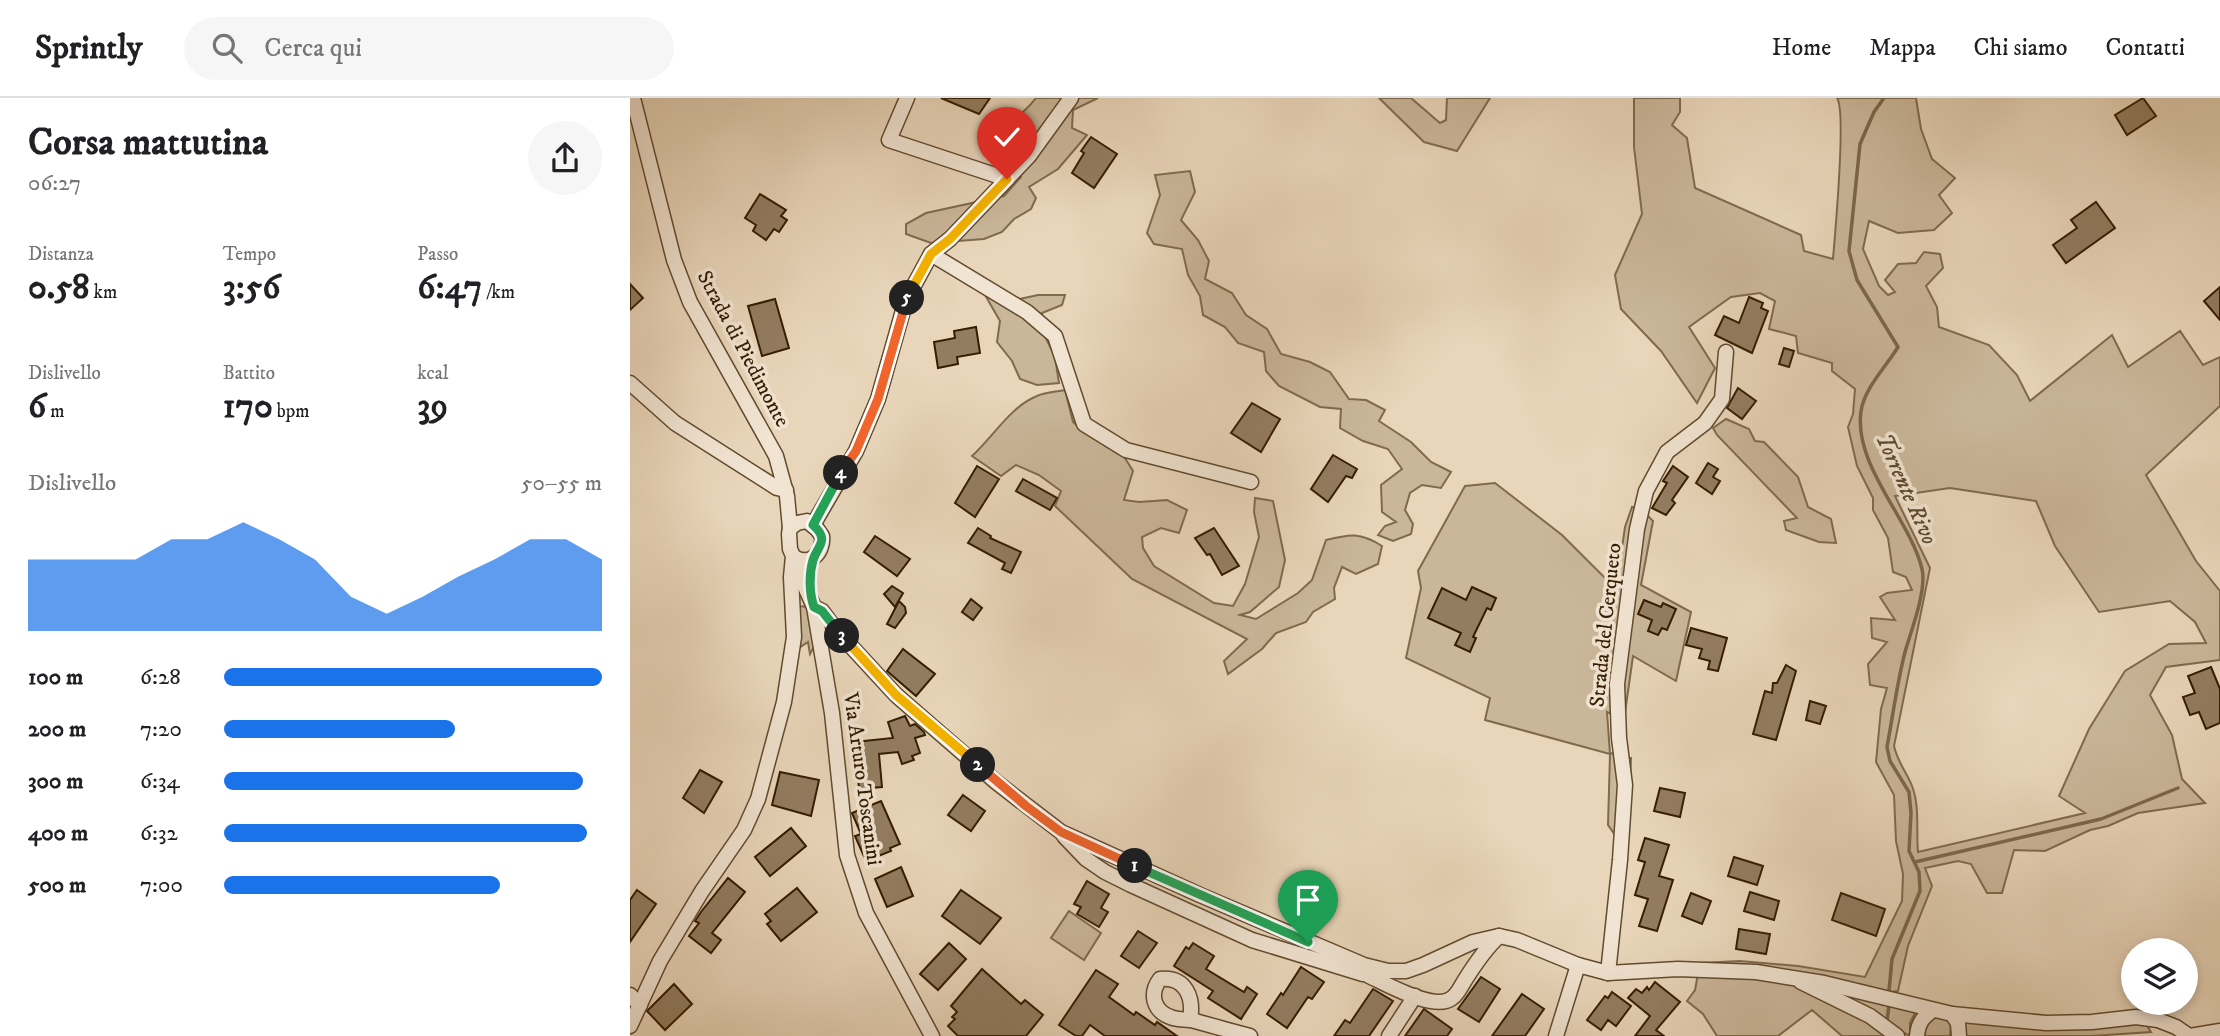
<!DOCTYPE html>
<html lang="it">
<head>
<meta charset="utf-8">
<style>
  body { margin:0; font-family:"IM FELL DW Pica",serif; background:#f6f6f6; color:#202124; height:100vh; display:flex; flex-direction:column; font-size:26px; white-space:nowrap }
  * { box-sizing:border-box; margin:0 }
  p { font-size:23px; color:#757577 }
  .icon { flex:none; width:38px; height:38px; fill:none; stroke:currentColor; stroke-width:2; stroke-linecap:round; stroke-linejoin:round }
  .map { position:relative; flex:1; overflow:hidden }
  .side { display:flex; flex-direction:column; background:#fff; width:630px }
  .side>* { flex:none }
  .fabs { position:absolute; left:1491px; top:840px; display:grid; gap:14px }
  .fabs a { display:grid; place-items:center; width:77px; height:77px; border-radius:50%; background:#fff; box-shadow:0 4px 10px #0003; font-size:35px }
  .pin { position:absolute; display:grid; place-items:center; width:60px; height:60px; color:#fff; margin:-72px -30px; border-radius:50% 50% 50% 0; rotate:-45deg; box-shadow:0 0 7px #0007 }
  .pin .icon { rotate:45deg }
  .km { position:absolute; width:35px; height:35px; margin:-18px; border-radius:50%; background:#222; color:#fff; font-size:19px; line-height:35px; text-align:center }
  .round { display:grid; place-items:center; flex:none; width:74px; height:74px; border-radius:37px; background:#f6f6f6 }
  .overview { display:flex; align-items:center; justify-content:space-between; height:119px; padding:0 28px }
  h1 { font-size:38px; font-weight:700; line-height:52px }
  .metrics { display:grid; grid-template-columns:repeat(3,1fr); gap:10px; height:119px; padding:7px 28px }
  .metrics div { display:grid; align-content:center }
  .metrics b { font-size:35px; font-weight:700 }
  .metrics small { font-size:19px; font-weight:400 }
  .metrics p { font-size:19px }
  .chart { height:196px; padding:14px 28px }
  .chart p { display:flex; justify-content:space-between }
  .chart svg { width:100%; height:126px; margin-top:7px; fill:#1a73e8; opacity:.7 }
  ul { padding:0 28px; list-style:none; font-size:23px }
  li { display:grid; grid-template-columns:112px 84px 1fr; align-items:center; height:52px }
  li i { height:18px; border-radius:9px; background:#1a73e8 }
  header { display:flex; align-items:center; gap:42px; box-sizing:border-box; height:98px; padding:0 35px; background:#fff; border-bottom:2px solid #e0e0e0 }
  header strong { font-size:33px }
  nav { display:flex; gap:38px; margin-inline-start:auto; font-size:24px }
  .search { width:490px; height:63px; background:#f6f6f6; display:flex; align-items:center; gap:18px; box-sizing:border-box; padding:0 24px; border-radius:38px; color:#757577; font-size:26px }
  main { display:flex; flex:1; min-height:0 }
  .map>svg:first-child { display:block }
  .green { fill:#cab79a; stroke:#806a4d; stroke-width:2; fill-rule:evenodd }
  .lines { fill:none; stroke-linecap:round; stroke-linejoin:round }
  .stream { stroke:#7c664a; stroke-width:3.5 }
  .building { fill:#937d61; stroke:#351d00; stroke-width:2 }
  .street-casing { stroke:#624b2e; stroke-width:17 }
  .street { stroke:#f1e4d2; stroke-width:14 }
  .split-1-casing { stroke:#fff; stroke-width:14 }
  .split-2-casing { stroke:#fff; stroke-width:14 }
  .split-3-casing { stroke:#fff; stroke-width:14 }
  .split-4-casing { stroke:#fff; stroke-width:14 }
  .split-5-casing { stroke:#fff; stroke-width:14 }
  .split-6-casing { stroke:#fff; stroke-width:14 }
  .split-1 { stroke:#22a559; stroke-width:9 }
  .split-2 { stroke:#f0652b; stroke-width:9 }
  .split-3 { stroke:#f5b400; stroke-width:9 }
  .split-4 { stroke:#22a559; stroke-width:9 }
  .split-5 { stroke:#f0652b; stroke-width:9 }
  .split-6 { stroke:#f5b400; stroke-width:9 }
  .labels { text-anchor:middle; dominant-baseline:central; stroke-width:7; stroke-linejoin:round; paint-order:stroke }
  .street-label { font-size:21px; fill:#351d00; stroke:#f1e4d2 }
  .water-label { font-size:23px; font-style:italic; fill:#5f482b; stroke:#f1e4d2 }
</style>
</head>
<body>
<header>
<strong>Sprintly</strong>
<div class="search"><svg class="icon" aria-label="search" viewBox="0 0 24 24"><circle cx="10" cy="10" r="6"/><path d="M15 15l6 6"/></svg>Cerca qui</div>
<nav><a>Home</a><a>Mappa</a><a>Chi siamo</a><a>Contatti</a></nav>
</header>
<main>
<section class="side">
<div class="overview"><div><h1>Corsa mattutina</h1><p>06:27</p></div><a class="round"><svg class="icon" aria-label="share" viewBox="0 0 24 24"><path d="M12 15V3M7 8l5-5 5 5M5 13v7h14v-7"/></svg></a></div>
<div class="metrics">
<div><p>Distanza</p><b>0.58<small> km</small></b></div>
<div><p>Tempo</p><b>3:56</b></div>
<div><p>Passo</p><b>6:47<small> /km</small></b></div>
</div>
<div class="metrics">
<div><p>Dislivello</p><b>6<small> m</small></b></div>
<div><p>Battito</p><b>170<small> bpm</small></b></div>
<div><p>kcal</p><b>39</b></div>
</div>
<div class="chart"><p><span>Dislivello</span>50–55 m</p>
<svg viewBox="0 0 160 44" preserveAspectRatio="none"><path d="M0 44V19L10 19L20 19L30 19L40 12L50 12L60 6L70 12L80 19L90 32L100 38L110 32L120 25L130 19L140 12L150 12L160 19V44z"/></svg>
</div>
<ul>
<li><b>100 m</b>6:28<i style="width:100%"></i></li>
<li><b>200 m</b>7:20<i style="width:61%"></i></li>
<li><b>300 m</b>6:34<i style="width:95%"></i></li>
<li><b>400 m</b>6:32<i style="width:96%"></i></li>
<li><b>500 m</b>7:00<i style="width:73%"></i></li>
</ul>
</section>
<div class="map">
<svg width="1590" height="938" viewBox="0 0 1590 938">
  <rect width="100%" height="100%" fill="#e9d6ba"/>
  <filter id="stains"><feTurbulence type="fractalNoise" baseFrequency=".00286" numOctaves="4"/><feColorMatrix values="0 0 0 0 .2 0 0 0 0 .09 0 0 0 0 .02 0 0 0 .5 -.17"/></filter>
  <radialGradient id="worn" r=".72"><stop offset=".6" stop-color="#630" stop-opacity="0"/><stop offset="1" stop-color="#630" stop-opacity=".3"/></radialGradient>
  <g class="green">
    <path d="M406 0H468L443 12 442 30 457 37 428 71 399 89 406 100 401 111 384 121 372 134 354 141 301 145 276 136V126L296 115 374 98 391 79 386 54 360 27C383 22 391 19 406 0Z"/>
    <path d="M749 0H781L810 25 816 22 817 0H860L827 53 794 44Z"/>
    <path d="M1004 0H1050V14L1042 27 1057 40 1065 90 1171 137 1174 153 1203 161C1205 138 1216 12 1207 0H1286L1291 31 1302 61 1325 80 1309 97 1322 115 1304 132 1268 135 1239 123 1233 151 1249 188 1258 197 1265 194 1255 182 1268 166 1286 165 1294 154 1310 156 1313 170 1296 188 1307 209 1309 229 1359 247 1387 277 1400 303 1482 237 1498 269 1550 233 1573 267 1590 259V308L1516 377 1566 463 1590 493V562L1536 569 1520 597 1542 637 1552 681 1575 705 1508 715 1478 728 1460 732 1415 753 1384 752 1372 795H1357L1341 766 1328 763 1295 770 1302 788 1278 848 1268 893 1251 895 1287 911 1280 925V938L1264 930 1262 938H1212L1182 912 1148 938H1087L1073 916 1057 903 1065 892 1070 865 1110 863 1168 868 1235 879 1272 803 1273 776 1266 743 1264 697 1246 664 1251 611 1257 590 1240 587 1238 566 1257 544 1242 540 1241 520 1265 522 1250 499 1257 495 1282 492 1276 479 1263 474 1258 440 1243 412V400L1227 368 1218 329 1223 316 1225 291 1202 273V265L1168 255 1166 238 1139 231 1145 203 1130 195 1101 199 1059 229 1085 270 1067 305 1031 253 991 211 985 177 1012 116 1004 49ZM1320 390 1406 403 1425 448 1469 514 1540 503 1565 524 1576 545 1539 546 1495 573 1459 631 1429 698 1455 715 1288 754C1286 733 1290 708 1282 688 1276 673 1268 665 1264 648L1300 470 1265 398Z"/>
    <path d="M560 73 565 94 551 122 568 142 579 163 575 181 602 195 616 217 637 231 651 256 680 264 700 274 719 301 736 302 755 312 749 323 781 344 801 364 821 374 811 390 792 387 780 395 775 412 783 426 781 436 763 443 748 437 755 428 766 424 752 414 751 387 772 371 758 351 733 343 710 330 711 311 690 309 649 288 636 273 634 254 608 245 595 229 573 217 570 198 558 177 552 151 524 146 517 135 530 97 525 77Z"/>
    <path d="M355 197 371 205 408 197H435L432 207 412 215 411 230 425 259 429 285 407 287 390 281 382 263 367 244 370 223Z"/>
    <path d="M435 292 443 324 461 339 493 357 503 373 494 402 509 404 537 402 557 412 549 435 531 430 512 439 513 450 524 468 584 505 603 508 615 486 629 439 624 414 625 400 643 403 655 462 649 489 620 514 610 517 626 521 668 495 682 482 696 442C720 436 730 434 752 448L748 466 726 476 712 469 704 490 705 501 683 514 676 524 646 535 632 551 598 576 594 563 617 541 502 481 425 408 431 393 409 377 386 367 371 378 342 358C363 339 381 308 407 298 416 294 426 294 435 292Z"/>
    <path d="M1096 321 1119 331 1125 343 1134 344 1168 379 1178 409 1201 421 1206 445 1189 444 1156 432 1154 423 1167 420 1087 337 1083 330Z"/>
    <path d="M865 385 932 437 986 491 995 429 1002 409 1011 411 1023 423 1011 487 1061 514 1046 583 1003 558 994 622 977 614 980 656 994 651 995 660H1001L998 732 985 737 978 727 980 656 855 622 860 600 776 560 791 490 788 473 835 388Z"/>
    <path d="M167 508 179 509 186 545 180 556 178 544 169 550Z"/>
    <path d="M439 813 471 835 454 862 421 840Z"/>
    <path d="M1314 916 1321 924 1320 938H1292L1295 921Z"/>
    <path d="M1331 921 1488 927 1516 926 1521 934 1461 938H1333Z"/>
  </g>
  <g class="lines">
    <g class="stream">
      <path d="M1254 0 1244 14 1230 46 1219 153 1227 182 1268 249C1256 269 1235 289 1231 313 1223 367 1280 421 1292 471 1297 492 1281 533 1275 554 1267 585 1263 617 1257 649L1260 663 1279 694 1281 715 1279 753 1289 774 1290 793 1262 861 1259 893"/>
      <path d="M1285 764 1471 721 1548 690"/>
      <path d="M1257 923 1259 907"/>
      <path d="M1253 938V937"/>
    </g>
  </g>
  <g class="building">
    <path d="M311 0H360L349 16Z"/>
    <path d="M1513 0 1526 18 1497 37 1485 17Z"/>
    <path d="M461 39 487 56 464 90 442 75 454 55 451 53Z"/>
    <path d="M130 96 156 112 151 118 157 122 149 134 144 131 136 142 123 133 126 127 115 120Z"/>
    <path d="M1466 104 1485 130 1436 165 1423 147 1447 130 1441 122Z"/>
    <path d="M0 186 13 200 0 212Z"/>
    <path d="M1590 189V222L1574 203Z"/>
    <path d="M1119 199 1133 205 1131 210 1138 213 1122 255 1085 237 1094 218 1109 225Z"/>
    <path d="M145 201 159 250 132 258 118 208Z"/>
    <path d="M346 229 350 255 327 259 328 266 308 270 304 244 325 240 324 233Z"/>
    <path d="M1154 250 1164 253 1159 269 1149 266Z"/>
    <path d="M1108 290 1126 303 1112 321 1097 310Z"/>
    <path d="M622 305 650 321 631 354 601 335Z"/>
    <path d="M703 357 727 371 722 380 716 378 698 404 681 391Z"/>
    <path d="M1078 365 1088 371 1083 379 1090 383 1082 396 1066 385Z"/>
    <path d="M347 368 369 381 345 419 325 405Z"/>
    <path d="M1043 368 1058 379 1042 402 1045 405 1036 417 1022 410 1037 385 1033 383Z"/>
    <path d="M393 381 427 400 420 412 386 393Z"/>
    <path d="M348 430 361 438 360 440 391 454 381 475 372 471 375 465 338 445Z"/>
    <path d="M584 430 609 468 592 477 580 456 577 457 565 440Z"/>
    <path d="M245 438 280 461 267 478 234 454Z"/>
    <path d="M262 488 273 495 265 509 254 496Z"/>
    <path d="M842 489 866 500 861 512 857 510 843 539 846 540 840 554 825 547 831 535 798 520 812 490 836 502Z"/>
    <path d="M341 501 352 510 343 522 332 514Z"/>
    <path d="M1014 502 1031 509 1033 505 1046 511 1037 532 1032 530 1028 537 1018 533 1022 522 1008 516Z"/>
    <path d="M269 503 275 509 276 515 265 530 257 526Z"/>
    <path d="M1061 530 1097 540 1088 573 1078 571 1080 563 1069 560 1072 551 1056 547Z"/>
    <path d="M273 551 305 576 286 598 257 573Z"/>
    <path d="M1156 567 1166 573 1146 642 1123 636 1135 593 1142 595 1143 585H1147Z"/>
    <path d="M1581 569 1590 591V625L1576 631 1569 614 1560 617 1553 599 1565 595 1558 578Z"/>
    <path d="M1180 603 1196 608 1190 626 1176 622Z"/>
    <path d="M275 618 280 628 285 626 294 634 295 637 285 640 290 655 282 658 284 662 272 666 268 654 249 656 252 689 229 691 225 644 263 640 258 624Z"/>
    <path d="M70 672 92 684 74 715 53 700Z"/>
    <path d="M150 674 189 682 181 718 142 707Z"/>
    <path d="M1030 690 1055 695 1050 719 1024 713Z"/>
    <path d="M333 697 355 713 341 733 318 717Z"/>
    <path d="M251 703 270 746 260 750 261 753 236 763 225 738 231 736 222 715Z"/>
    <path d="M161 730 176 748 140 778 125 759Z"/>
    <path d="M1015 740 1039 747 1029 778 1043 782 1027 833 1009 828 1018 801 1005 797 1015 764 1008 762Z"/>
    <path d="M1104 759 1133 768 1127 787 1098 778Z"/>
    <path d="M271 769 283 798 257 809 245 781Z"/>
    <path d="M98 780 115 794 82 835 91 842 81 855 59 838 69 825 65 823 71 814Z"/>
    <path d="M457 783 479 796 471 810 478 814 469 829 447 816 451 809 444 806Z"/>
    <path d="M167 790 187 814 151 843 137 826 141 823 135 816Z"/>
    <path d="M7 792 26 806 0 844V802Z"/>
    <path d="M331 792 371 820 350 846 312 818Z"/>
    <path d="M1120 794 1149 803 1144 822 1114 813Z"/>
    <path d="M1061 795 1081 803 1072 826 1052 818Z"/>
    <path d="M1211 795 1255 811 1246 838 1202 822Z"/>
    <path d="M1109 831 1140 836 1136 856 1106 851Z"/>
    <path d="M508 833 527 845 509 870 491 858Z"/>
    <path d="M319 845 336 861 308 892 290 876Z"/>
    <path d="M563 845 584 858 576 871 614 894 617 889 627 896 611 921 578 900 583 893 544 868 556 849 559 851Z"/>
    <path d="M671 869 694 884 682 901 678 899 657 930 637 916 651 895 653 897Z"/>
    <path d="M352 871 391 906 395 902 413 917 396 938H328L318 928 325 921 322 919 327 914 321 908Z"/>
    <path d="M466 872 488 886 479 899 504 917 506 914 525 927 527 924 547 938H475L460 927 452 938H446L429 927Z"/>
    <path d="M851 879 870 891 849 924 828 911Z"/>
    <path d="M1025 884 1050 904 1026 932 1034 938H1005L1020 918 998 900 1006 891 1012 895 1017 889 1019 892Z"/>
    <path d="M44 886 62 906 35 932 17 913Z"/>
    <path d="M743 891 763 903 739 938H704L715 922 720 925Z"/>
    <path d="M982 894 1001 908 986 928 978 922 971 932 957 922 975 898 978 900Z"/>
    <path d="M892 896 914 911 895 938H862Z"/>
    <path d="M794 911 822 931 817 938H775Z"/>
  </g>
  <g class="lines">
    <defs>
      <g id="street">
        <path d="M3 0 44 162 60 204 146 358 157 398 160 430"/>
        <path d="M277 0 259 42 377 81"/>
        <path d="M301 156 397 214 425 238 454 326 496 352 621 384"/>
        <path d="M0 285 45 325 147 390 156 392"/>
        <path d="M183 427 226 353 248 301 276 202 301 156 320 141 399 58 441 0"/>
        <path d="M167 462 171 480 184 509 202 615 217 757 236 815 302 938"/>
        <path d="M184 509 192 513 206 532 266 597 366 684 431 734 570 797 734 867 758 873H776L793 867 843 844 869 838 887 842 948 867 978 875 1048 871 1126 874 1194 885 1322 916 1416 925 1462 924 1506 919 1528 922 1546 929 1559 938"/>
        <path d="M434 738 456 761 475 774 501 787 622 842 733 876"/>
        <path d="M978 875 990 762 995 687 989 640 987 586 1007 431 1016 393 1037 354 1075 325 1092 301 1096 254"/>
        <path d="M739 878C757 886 805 914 822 900 828 896 831 888 835 882 845 866 855 851 869 838"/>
        <path d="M1171 884 1240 918 1267 938"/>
        <path d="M0 897 10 907"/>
        <path d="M1322 916 1328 925 1329 938"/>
        <path d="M560 922C564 900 556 878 530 881 519 896 523 914 543 920 550 922 558 921 565 923 583 928 601 933 620 938"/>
        <path d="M0 928 30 863 72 793 114 732 128 701 154 604 164 539 161 479 163 458 160 451 159 436 160 430 167 425 177 423 187 431 192 438C194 455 179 470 163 458"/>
        <path d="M759 938 785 898"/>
        <path d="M926 938 948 867"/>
        <path d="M1287 938C1288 925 1293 919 1303 912"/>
        <path d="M1560 938 1590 933"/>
      </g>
    </defs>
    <use href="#street" class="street-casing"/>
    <use href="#street" class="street"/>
  </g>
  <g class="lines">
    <defs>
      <path id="split-1" d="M505 768 678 844"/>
      <path id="split-2" d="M348 667 396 708 431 734 505 768"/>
      <path id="split-3" d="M212 538 266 597 348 667"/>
      <path id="split-4" d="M211 375 183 427C200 442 188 447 183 462 179 476 179 495 184 509L192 513 212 538"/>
      <path id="split-5" d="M211 375 226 353 248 301 277 200"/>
      <path id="split-6" d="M277 200 301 156 320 141 377 81"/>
    </defs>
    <use href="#split-1" class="split-1-casing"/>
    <use href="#split-2" class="split-2-casing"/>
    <use href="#split-3" class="split-3-casing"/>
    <use href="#split-4" class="split-4-casing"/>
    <use href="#split-5" class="split-5-casing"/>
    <use href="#split-6" class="split-6-casing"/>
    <use href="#split-1" class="split-1"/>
    <use href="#split-2" class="split-2"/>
    <use href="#split-3" class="split-3"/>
    <use href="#split-4" class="split-4"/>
    <use href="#split-5" class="split-5"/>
    <use href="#split-6" class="split-6"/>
  </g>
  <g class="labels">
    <g class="street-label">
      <text transform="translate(113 251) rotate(62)">Strada di Piedimonte</text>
      <text transform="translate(976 527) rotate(-84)">Strada del Cerqueto</text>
      <text transform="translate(232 681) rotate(82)">Via Arturo Toscanini</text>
    </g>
    <g class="water-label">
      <text transform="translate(1276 391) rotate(66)">Torrente Rivo</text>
    </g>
  </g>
  <rect width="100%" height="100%" filter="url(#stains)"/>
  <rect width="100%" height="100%" fill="url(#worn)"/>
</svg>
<div class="fabs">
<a><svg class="icon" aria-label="layers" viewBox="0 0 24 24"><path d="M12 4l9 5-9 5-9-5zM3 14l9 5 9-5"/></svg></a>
</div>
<div class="pin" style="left:678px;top:844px;background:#1e9e55"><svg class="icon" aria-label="arrive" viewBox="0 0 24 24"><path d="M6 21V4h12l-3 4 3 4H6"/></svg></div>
<div class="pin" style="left:377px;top:81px;background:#d93025"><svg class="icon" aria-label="check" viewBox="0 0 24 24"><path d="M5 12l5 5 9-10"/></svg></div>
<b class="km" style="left:505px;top:768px">1</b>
<b class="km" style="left:348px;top:667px">2</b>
<b class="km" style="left:212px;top:538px">3</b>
<b class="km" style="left:211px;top:375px">4</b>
<b class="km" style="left:277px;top:200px">5</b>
</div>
</main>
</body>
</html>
